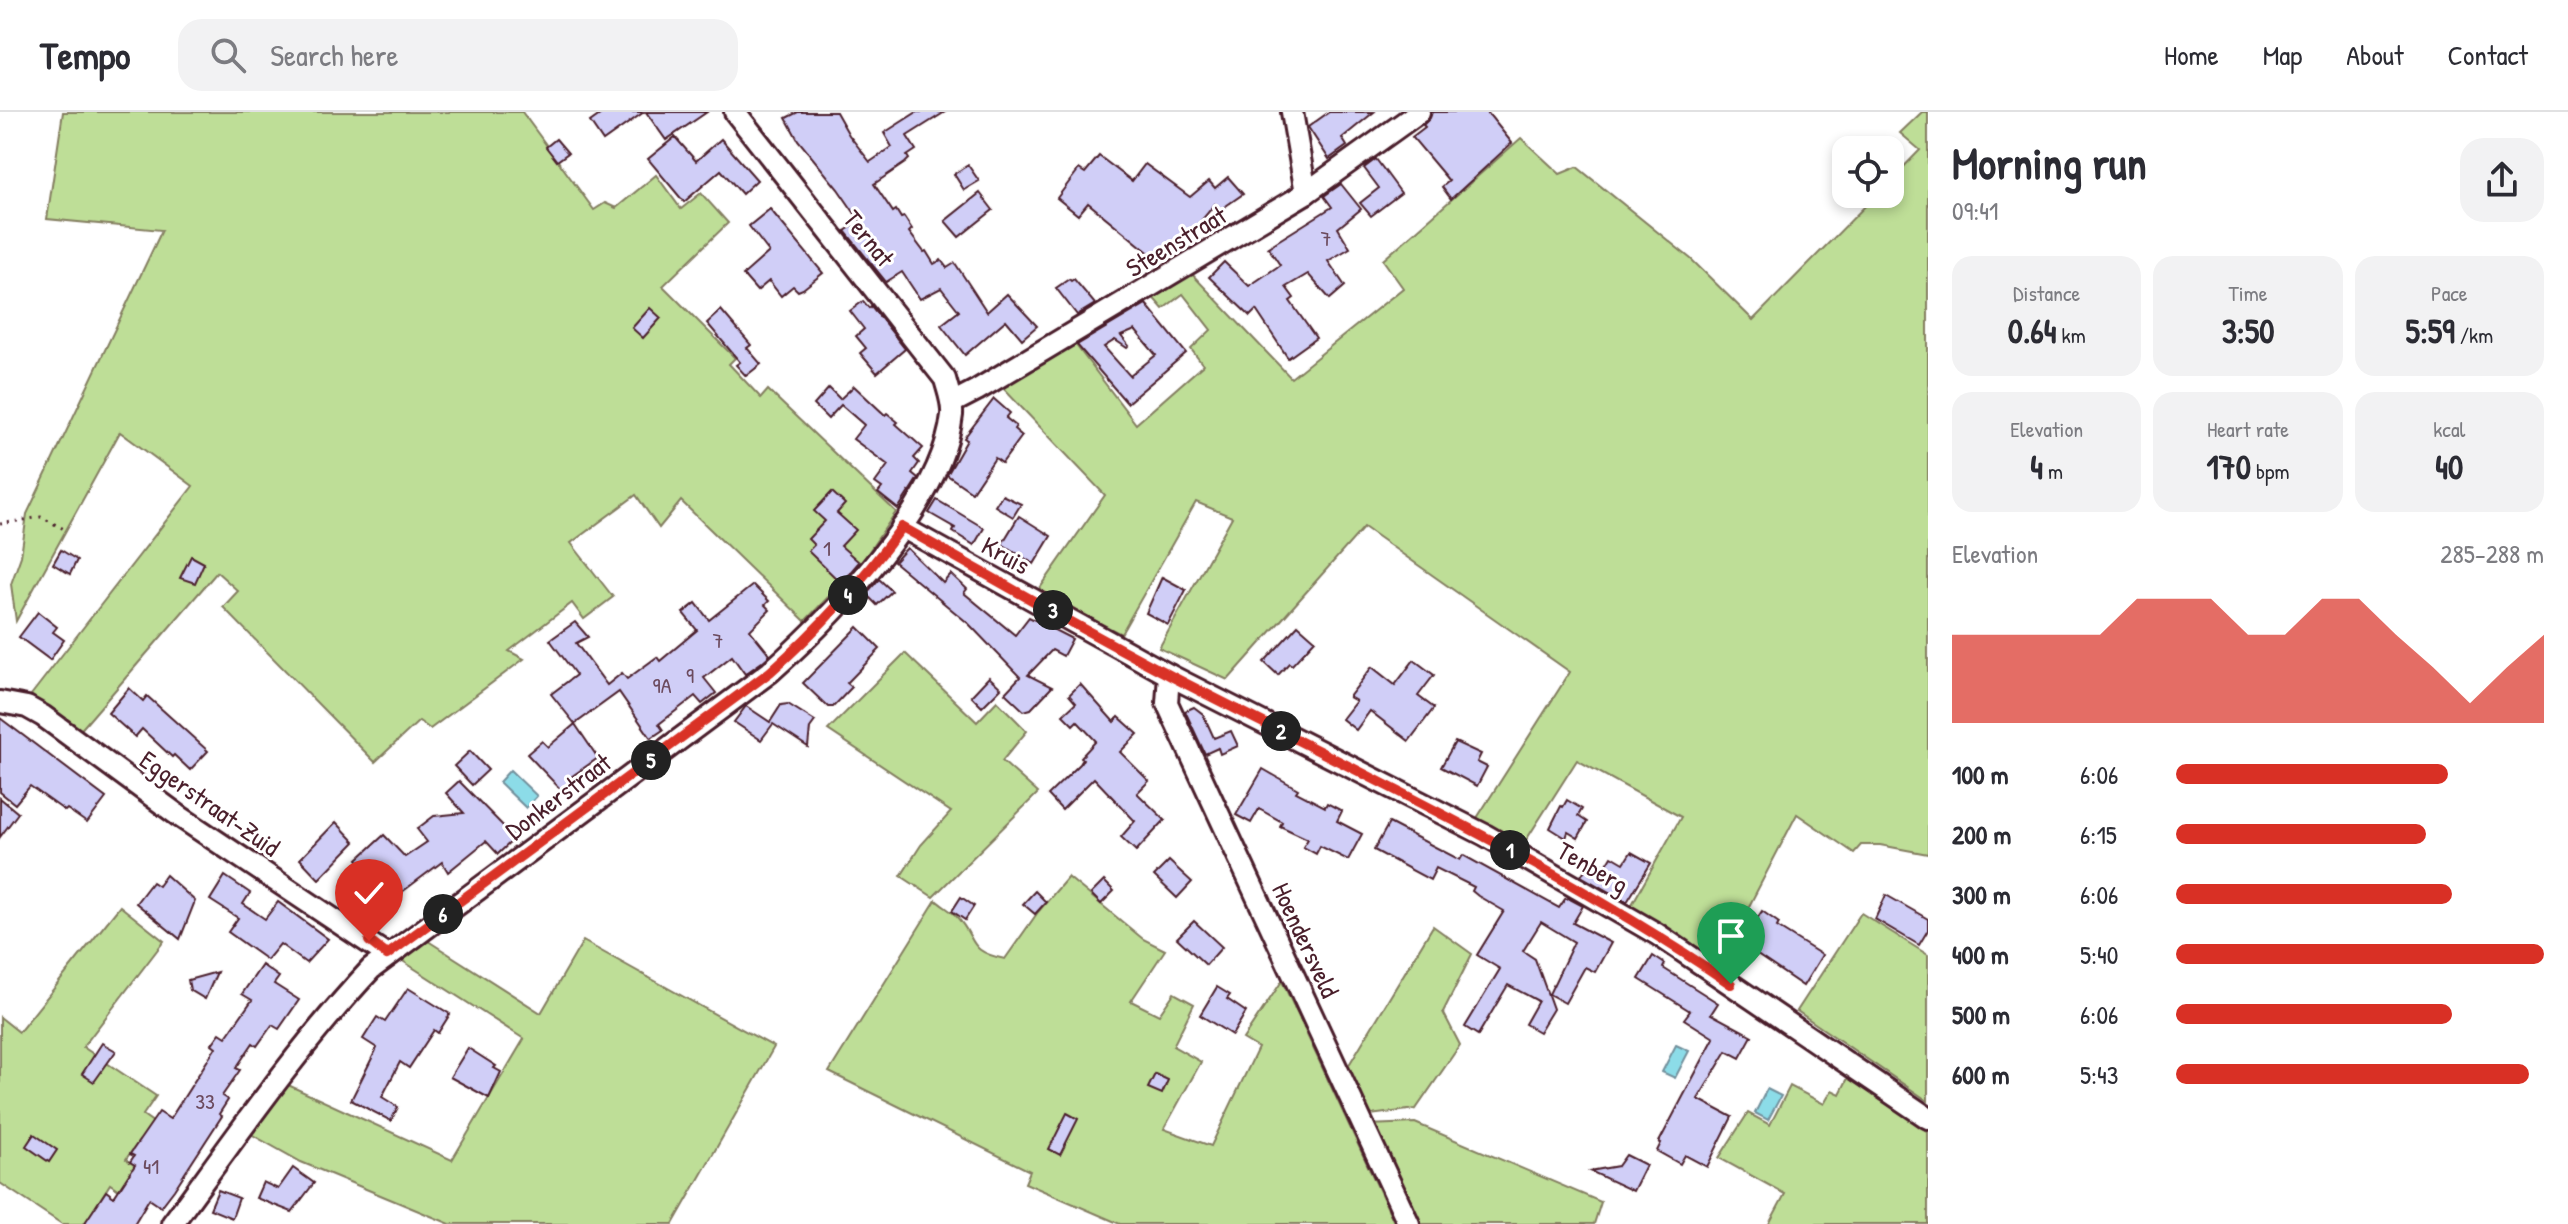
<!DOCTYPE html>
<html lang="en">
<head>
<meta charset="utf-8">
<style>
  body { margin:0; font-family:"Patrick Hand",sans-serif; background:#f2f2f3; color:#2b2b33; height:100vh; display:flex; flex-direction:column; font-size:30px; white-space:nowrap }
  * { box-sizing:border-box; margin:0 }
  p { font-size:26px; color:#7c7c81 }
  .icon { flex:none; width:44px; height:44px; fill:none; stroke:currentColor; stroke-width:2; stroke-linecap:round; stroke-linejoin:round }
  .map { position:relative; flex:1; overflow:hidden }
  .drawer { display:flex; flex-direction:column; background:#fff; width:640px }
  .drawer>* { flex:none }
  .tools { position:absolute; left:1832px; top:24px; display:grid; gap:16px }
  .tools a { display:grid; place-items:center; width:72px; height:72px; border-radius:16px; background:#fff; box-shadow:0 4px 12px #0003; font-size:40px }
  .pin { position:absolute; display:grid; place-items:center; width:68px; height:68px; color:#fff; margin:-82px -34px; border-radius:50% 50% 50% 0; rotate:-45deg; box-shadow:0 0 8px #0007 }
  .pin .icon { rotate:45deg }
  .km { position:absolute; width:40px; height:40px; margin:-20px; border-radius:50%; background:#222; color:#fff; font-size:22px; line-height:40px; text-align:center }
  .round { display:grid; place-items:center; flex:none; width:84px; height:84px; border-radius:24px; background:#f2f2f3 }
  .overview { display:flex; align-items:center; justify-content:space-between; height:136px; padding:0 24px }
  h1 { font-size:44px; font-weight:800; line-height:60px }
  .figures { display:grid; grid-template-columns:repeat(3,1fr); gap:12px; height:136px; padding:8px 24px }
  .figures div { display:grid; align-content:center; border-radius:20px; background:#f2f2f3; text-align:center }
  .figures b { font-size:34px; font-weight:800 }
  .figures small { font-size:22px; font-weight:400 }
  .figures p { font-size:22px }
  .chart { height:224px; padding:16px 24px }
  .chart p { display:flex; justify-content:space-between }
  .chart svg { width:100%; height:144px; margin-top:8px; fill:#d93025; opacity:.7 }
  ul { padding:0 24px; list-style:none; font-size:26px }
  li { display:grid; grid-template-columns:128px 96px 1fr; align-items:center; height:60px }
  li i { height:20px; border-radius:10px; background:#d93025 }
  header { display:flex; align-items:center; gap:48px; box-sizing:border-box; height:112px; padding:0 40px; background:#fff; border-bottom:2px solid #e1e1e2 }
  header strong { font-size:38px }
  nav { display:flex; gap:44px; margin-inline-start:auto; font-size:28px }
  .search { width:560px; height:72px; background:#f2f2f3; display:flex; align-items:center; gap:20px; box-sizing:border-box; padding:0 28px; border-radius:24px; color:#7c7c81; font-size:30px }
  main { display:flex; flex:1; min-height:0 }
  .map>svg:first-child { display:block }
  .green { fill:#bede97; stroke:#847e61; stroke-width:2 }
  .water { fill:#8cdce8; stroke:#72909c; stroke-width:2 }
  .building { fill:#d0cef7; stroke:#4a1f2b; stroke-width:2; fill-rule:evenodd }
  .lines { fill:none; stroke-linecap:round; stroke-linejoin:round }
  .minor-casing { stroke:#4a1f2b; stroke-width:26 }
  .path { stroke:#4a1f2b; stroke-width:3; stroke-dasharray:2 6; stroke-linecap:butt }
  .minor { stroke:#fff; stroke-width:20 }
  .route-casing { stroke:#fff; stroke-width:16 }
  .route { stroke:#d93025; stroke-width:10 }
  .labels { text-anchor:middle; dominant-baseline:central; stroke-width:6; stroke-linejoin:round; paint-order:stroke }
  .number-label { font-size:22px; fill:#6c4b5e }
  .street-label { font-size:26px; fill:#4a1f2b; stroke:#fff }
</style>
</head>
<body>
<header>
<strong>Tempo</strong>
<div class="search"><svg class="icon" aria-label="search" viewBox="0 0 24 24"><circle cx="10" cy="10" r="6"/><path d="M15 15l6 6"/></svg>Search here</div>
<nav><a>Home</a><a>Map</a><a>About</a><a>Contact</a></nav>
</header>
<main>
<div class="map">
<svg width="1928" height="1112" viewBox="0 0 1928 1112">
  <rect width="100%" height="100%" fill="#fff"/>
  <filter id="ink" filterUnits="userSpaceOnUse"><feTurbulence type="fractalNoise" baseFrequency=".0125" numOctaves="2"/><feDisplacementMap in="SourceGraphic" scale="16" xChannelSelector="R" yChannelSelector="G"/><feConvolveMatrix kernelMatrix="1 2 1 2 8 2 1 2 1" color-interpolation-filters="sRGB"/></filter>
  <g filter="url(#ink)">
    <g class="green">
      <path d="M63 0H522L594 98 605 91 616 96 656 63 681 97 701 81 728 111 663 174 735 246 729 252 761 286 768 278 896 400 861 451 805 509 681 389 659 416 636 383 571 431 613 485 584 507 572 491 509 539 524 547 430 617 419 609 375 650 223 495 238 479 217 460 78 621 31 583 193 374 120 320 16 509 11 472 21 444 27 402 162 118 47 107Z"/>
      <path d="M1922 0H1928V742L1880 733H1861L1854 741 1797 702 1720 850 1630 796 1681 705 1577 648 1521 736 1477 706 1570 560 1364 415 1228 568 1159 536 1232 405 1196 390 1121 522 1038 479 1105 383 1001 274 1075 232 1136 312 1203 253 1191 237 1211 218 1183 182 1163 197 1150 182 1189 159 1291 266 1403 176 1383 148 1521 26 1560 62 1577 55 1691 147 1753 208 1877 82H1890V69L1920 38 1900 21Z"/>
      <path d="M905 541 977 610 997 589 1027 619 1002 649 1038 681 933 785 901 764 921 733 951 700 828 618Z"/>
      <path d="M1068 765 1143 827 1165 838 1131 889 1159 903 1174 881 1194 892 1173 934 1201 950 1164 1017 1211 1034 1258 936 1243 927 1282 869 1395 1112H1120L1025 1071 1030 1059 829 960 936 788C942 794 951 798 957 805 978 828 966 839 1005 847L1038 800Z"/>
      <path d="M120 794 164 829 83 935 156 984 143 1003 157 1013 144 1031 139 1029 126 1047 138 1056 122 1080 110 1072 85 1112H62L0 1071V905L19 920Z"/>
      <path d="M1861 801 1928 843V989L1797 899Z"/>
      <path d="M1433 814 1472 842 1443 900 1460 933 1416 997 1363 1004 1344 961Z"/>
      <path d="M425 827 541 901 583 829 774 935 673 1112H450L301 1050 249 1021 286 972 452 1048 524 927 398 846Z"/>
      <path d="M1849 964 1928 1020V1112H1769L1785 1082 1719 1046 1748 1001 1770 1013 1790 974 1824 992 1832 978 1840 982Z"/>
      <path d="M1415 1011 1601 1090 1594 1112H1413L1369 1013Z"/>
    </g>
    <g class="water">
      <path d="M510 658 537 684 526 696 499 670Z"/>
      <path d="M1676 933 1689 939 1675 966 1662 960Z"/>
      <path d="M1767 977 1781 984 1768 1008 1755 1001Z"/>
    </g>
    <g class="building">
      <path d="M604 0H644L603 29 590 10Z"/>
      <path d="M646 0H707L666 28Z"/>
      <path d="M798 0H836L849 23 870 50 892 35 884 21 917 0H945L907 24 916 38 907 44 909 47 905 51 874 72 893 100 896 98 901 106 904 105 912 117 909 120 924 140 926 139 934 152 941 148 947 156 955 151 987 200 1007 182 1037 214 1022 227 1006 208 965 243 941 213 959 199 941 176 920 187 902 160 886 170 845 119 860 109 838 77 798 28 786 6Z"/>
      <path d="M1329 0H1374L1342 26 1347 34 1329 47 1308 15Z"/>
      <path d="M1432 0H1487L1512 31 1451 87 1442 75 1449 69 1412 25 1425 15 1423 13 1430 6Z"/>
      <path d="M675 25 696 49 721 27 757 68 742 82 721 58 684 90 648 47Z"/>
      <path d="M556 27 568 41 557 49 546 35Z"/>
      <path d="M1099 44 1132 69 1145 52 1190 85 1209 69 1215 76 1228 65 1243 82 1220 98 1215 92 1177 138 1170 132 1158 148 1088 91 1078 103 1057 86 1079 57 1085 61Z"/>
      <path d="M1376 47 1401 81 1371 104 1360 91 1379 76 1364 56Z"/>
      <path d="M968 53 979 69 964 78 954 62Z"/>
      <path d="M1341 72 1361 97 1338 116 1350 136 1328 149 1345 174 1330 187 1308 162 1286 175 1294 186 1290 189 1316 226 1288 246 1256 198 1250 204 1209 165 1224 150 1249 174 1280 153 1268 135 1332 95 1324 84Z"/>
      <path d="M980 81 993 98 959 125 945 109Z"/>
      <path d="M770 97 823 161 803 177 798 179 793 174 781 184 769 169 757 179 743 163 769 140 749 114Z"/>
      <path d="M1069 167 1071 169 1074 167 1095 192 1077 203 1056 176Z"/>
      <path d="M863 189 869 196 871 194 905 237 877 261 860 241 866 236 856 224 864 217 850 199Z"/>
      <path d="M1146 192 1186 241 1127 291 1077 233ZM1135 218 1156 243 1130 264 1104 235 1115 228 1127 236 1129 234 1121 224Z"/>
      <path d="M650 196 661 206 643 226 632 216Z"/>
      <path d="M721 198 751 233 747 236 761 252 746 264 736 253 740 250 707 211Z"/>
      <path d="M854 274 885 303 887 301 898 310 896 312 923 336 914 346 919 351 912 361 918 366 898 397 878 381 882 376 875 371 888 353 853 327 864 313 841 293 828 307 814 293 829 276 840 287Z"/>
      <path d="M994 287 1010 301 1006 306 1016 314 1014 317 1022 324 1002 351 995 346 972 380 947 363 967 328 964 326Z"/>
      <path d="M832 380 845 392 837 401 856 418 841 434 859 450 841 471 808 439 814 433 808 427 825 409 814 399Z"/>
      <path d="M1002 383 1021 392 1013 405 995 394Z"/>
      <path d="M937 388 984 416 974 433 953 420 955 416 929 401Z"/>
      <path d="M1019 404 1051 424 1034 452 1002 432Z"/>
      <path d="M907 436 943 471 951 462 967 477 964 481 1015 523 1029 505 1072 527 1063 544 1052 538 1028 563 1052 575 1031 597 1024 599 1005 581 1020 565 969 512 894 450Z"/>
      <path d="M61 438 77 448 70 462 53 452Z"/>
      <path d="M191 444 204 451 195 471 180 466Z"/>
      <path d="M1162 465 1186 478 1168 513 1146 501Z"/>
      <path d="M879 467 892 479 877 493 866 482Z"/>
      <path d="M753 473 769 489 765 493 770 498 750 518 770 543 762 550 745 562 732 544 704 566 716 581 702 592 695 584 659 612 663 618 651 626 619 580 575 612 598 646 571 665 576 671 564 681 527 642 542 629 548 635 575 612 551 582 576 563 550 528 575 510 588 525 576 531 607 573 622 561 627 567 657 545 660 549 697 518 683 501 696 491 709 508Z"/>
      <path d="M38 500 57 515 53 520 64 528 50 548 19 525Z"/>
      <path d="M1298 513 1315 528 1292 553 1289 551 1278 563 1264 550Z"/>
      <path d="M858 515 880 537 847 571 852 575 833 595H828L803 571Z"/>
      <path d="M1414 548 1434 563 1418 584 1434 596 1409 629 1370 599 1356 618 1342 607 1356 589 1349 585 1372 555 1395 573Z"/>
      <path d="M989 565 1001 576 982 595 971 584Z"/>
      <path d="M1080 572 1114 610 1119 605 1138 622 1120 640 1149 669 1137 681 1165 708 1136 739 1121 725 1135 709 1094 666 1062 698 1048 683 1080 652 1083 647 1081 645 1096 629 1077 609 1073 613 1063 603 1076 591 1069 583Z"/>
      <path d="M129 576 143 589 147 584 208 639 190 658 174 643 172 645 142 617 135 625 108 601Z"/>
      <path d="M788 592 815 609 810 616 808 635 773 612 761 628 734 610 746 594 770 610 781 593Z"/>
      <path d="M1194 595 1203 602 1214 626 1231 619 1238 634 1220 642 1218 636 1205 642 1185 599Z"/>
      <path d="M0 606 106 686 87 711 67 697 65 699 30 674 15 692 0 680Z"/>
      <path d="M1455 630 1481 642 1477 650 1487 655 1477 674 1441 655Z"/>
      <path d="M470 639 488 658 472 673 454 654Z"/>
      <path d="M1263 657 1298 677 1296 680 1325 695 1327 691 1342 699 1337 709 1362 722 1348 748 1320 734 1316 742 1303 735 1308 727 1280 714 1282 710 1259 697 1251 711 1236 703Z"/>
      <path d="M459 669 515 726 498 742 486 729 448 760 442 750 394 786 393 784 377 795 364 778 375 770 358 747 384 723 405 745 427 730 417 717 430 707 434 704 464 701 446 681Z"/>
      <path d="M0 686 18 701 0 725Z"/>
      <path d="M1567 688 1582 697 1578 704 1587 710 1578 726 1568 720 1566 726 1550 716 1561 694 1563 695Z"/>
      <path d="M336 710 355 730 319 767 300 747Z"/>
      <path d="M1389 711 1460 748 1463 743 1559 796 1565 787 1568 786 1583 794 1573 811 1611 831 1595 860 1585 855 1565 891 1549 882 1574 830 1541 810 1523 839 1535 847 1553 897 1539 920 1525 912 1538 889 1508 873 1478 923 1465 915 1500 857 1477 843 1504 799 1478 784 1472 779 1474 775 1436 756 1430 768 1374 738Z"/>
      <path d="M1631 740 1651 751 1627 790 1581 764 1592 746 1606 754 1612 744 1624 751Z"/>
      <path d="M1169 749 1192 770 1177 786 1154 764Z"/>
      <path d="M166 763 195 789 180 827 136 791 152 770 158 774Z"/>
      <path d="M225 764 250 781 243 792 265 807 278 790 328 827 306 851 280 832 267 848 228 820 238 806 210 788Z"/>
      <path d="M1104 769 1114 779 1101 792 1091 782Z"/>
      <path d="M1035 779 1046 790 1035 802 1023 792Z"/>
      <path d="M1886 783 1928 807V818L1919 833 1875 807Z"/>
      <path d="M961 785 974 794 965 808 952 799Z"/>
      <path d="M1762 799 1779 811 1777 815 1822 843 1803 874 1741 832Z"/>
      <path d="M1194 809 1222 835 1206 853 1177 826Z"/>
      <path d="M1653 844 1665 852 1663 856 1718 891 1711 902 1752 924 1740 946 1727 939 1698 987 1732 1005 1707 1055 1685 1043 1680 1052 1657 1039 1661 1031 1659 1030 1714 926 1684 907 1690 899 1639 867Z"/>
      <path d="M262 853 279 865 274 872 299 888 279 917 272 913 257 934 253 931 236 956 240 958 222 984 228 988 219 1002 222 1004 174 1078 161 1095 149 1087 134 1112H84L106 1079 114 1085 135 1053 130 1050 134 1044 130 1042 159 1000 170 1007 216 935 212 932 220 921 226 925 252 888 242 882Z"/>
      <path d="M217 860 205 887 190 878 188 868Z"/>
      <path d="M1217 875 1230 883 1227 887 1246 900 1232 923 1200 903Z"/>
      <path d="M408 876 450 902 438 921 434 918 409 956 400 950 382 985 398 995 391 1009 351 988 377 936 363 927 377 905 385 910Z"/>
      <path d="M102 931 116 939 94 970 82 962Z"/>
      <path d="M468 936 496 954 494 956 501 960 489 986 450 965Z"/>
      <path d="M1155 962 1168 968 1162 982 1148 976Z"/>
      <path d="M1067 1001 1078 1007 1060 1043 1049 1037Z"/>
      <path d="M34 1022 57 1038 49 1050 26 1034Z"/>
      <path d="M1626 1043 1646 1053 1633 1079 1590 1059 1618 1054Z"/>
      <path d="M293 1056 314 1071 292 1100 256 1086 263 1070 278 1077Z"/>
      <path d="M218 1078 239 1086 232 1106 210 1097Z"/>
    </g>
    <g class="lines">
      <defs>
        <g id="minor">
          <path d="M1292 0 1306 81"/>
          <path d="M952 291 977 278 1306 81 1419 0"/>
          <path d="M902 415 1169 563 1485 723 1657 822 1928 1006"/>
          <path d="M1169 563 1167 591 1409 1112"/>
          <path d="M0 590 27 595 43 604 179 704 387 843"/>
          <path d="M172 1112C236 1025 297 936 371 857L770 560C835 502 942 393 952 303 953 290 948 279 945 267L735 0"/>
        </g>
      </defs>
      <use href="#minor" class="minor-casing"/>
      <path class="path" d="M0 412 41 405 66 418"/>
      <use href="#minor" class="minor"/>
    </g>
  </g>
  <g class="lines" filter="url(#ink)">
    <defs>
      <path id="route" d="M369 829 387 843 770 560C820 516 863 468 902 415 992 465 1082 518 1173 565 1362 662 1555 752 1731 872"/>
    </defs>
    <use href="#route" class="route-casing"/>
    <use href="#route" class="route"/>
  </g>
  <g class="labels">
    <g class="number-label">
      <text x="1326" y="126">7</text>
      <text x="827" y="436">1</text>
      <text x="718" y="528">7</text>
      <text x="690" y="563">9</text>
      <text x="662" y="573">9A</text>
      <text x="205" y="989">33</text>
      <text x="151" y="1054">41</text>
    </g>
    <g class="street-label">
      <text transform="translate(869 126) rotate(51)">Ternat</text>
      <text transform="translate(1176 129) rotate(-31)">Steenstraat</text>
      <text transform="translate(1006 443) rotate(29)">Kruis</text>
      <text transform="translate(558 684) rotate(-37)">Donkerstraat</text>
      <text transform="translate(210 691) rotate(35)">Eggerstraat-Zuid</text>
      <text transform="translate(1593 755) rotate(30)">Tenberg</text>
      <text transform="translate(1306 828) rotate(65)">Hoendersveld</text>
    </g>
  </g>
</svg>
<div class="tools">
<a><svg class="icon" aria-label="locate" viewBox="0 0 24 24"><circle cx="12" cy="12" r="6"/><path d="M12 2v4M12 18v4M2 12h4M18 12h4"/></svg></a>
</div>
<div class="pin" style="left:1731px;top:872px;background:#1e9e55"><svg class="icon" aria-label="arrive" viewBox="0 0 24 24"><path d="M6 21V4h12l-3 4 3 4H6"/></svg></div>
<div class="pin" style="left:369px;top:829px;background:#d93025"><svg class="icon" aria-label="check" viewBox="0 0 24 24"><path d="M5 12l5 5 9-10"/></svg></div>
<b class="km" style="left:1510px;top:738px">1</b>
<b class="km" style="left:1281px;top:619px">2</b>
<b class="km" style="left:1053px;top:498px">3</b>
<b class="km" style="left:848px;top:483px">4</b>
<b class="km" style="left:651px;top:648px">5</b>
<b class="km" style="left:443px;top:802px">6</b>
</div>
<section class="drawer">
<div class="overview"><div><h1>Morning run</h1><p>09:41</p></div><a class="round"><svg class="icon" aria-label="share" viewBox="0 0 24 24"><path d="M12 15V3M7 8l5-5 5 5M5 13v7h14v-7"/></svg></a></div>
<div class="figures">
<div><p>Distance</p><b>0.64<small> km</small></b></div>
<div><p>Time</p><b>3:50</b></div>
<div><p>Pace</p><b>5:59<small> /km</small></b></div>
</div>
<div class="figures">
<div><p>Elevation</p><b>4<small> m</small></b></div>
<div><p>Heart rate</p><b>170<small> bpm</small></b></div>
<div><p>kcal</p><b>40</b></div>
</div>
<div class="chart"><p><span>Elevation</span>285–288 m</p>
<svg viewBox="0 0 160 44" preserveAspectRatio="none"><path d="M0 44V17L10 17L20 17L30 17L40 17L50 6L60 6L70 6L80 17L90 17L100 6L110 6L120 17L130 27L140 38L150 27L160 17V44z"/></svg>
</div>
<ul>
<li><b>100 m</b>6:06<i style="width:74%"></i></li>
<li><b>200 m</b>6:15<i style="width:68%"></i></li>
<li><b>300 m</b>6:06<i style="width:75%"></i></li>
<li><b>400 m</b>5:40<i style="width:100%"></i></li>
<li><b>500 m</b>6:06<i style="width:75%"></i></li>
<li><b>600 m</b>5:43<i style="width:96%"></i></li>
</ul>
</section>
</main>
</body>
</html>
